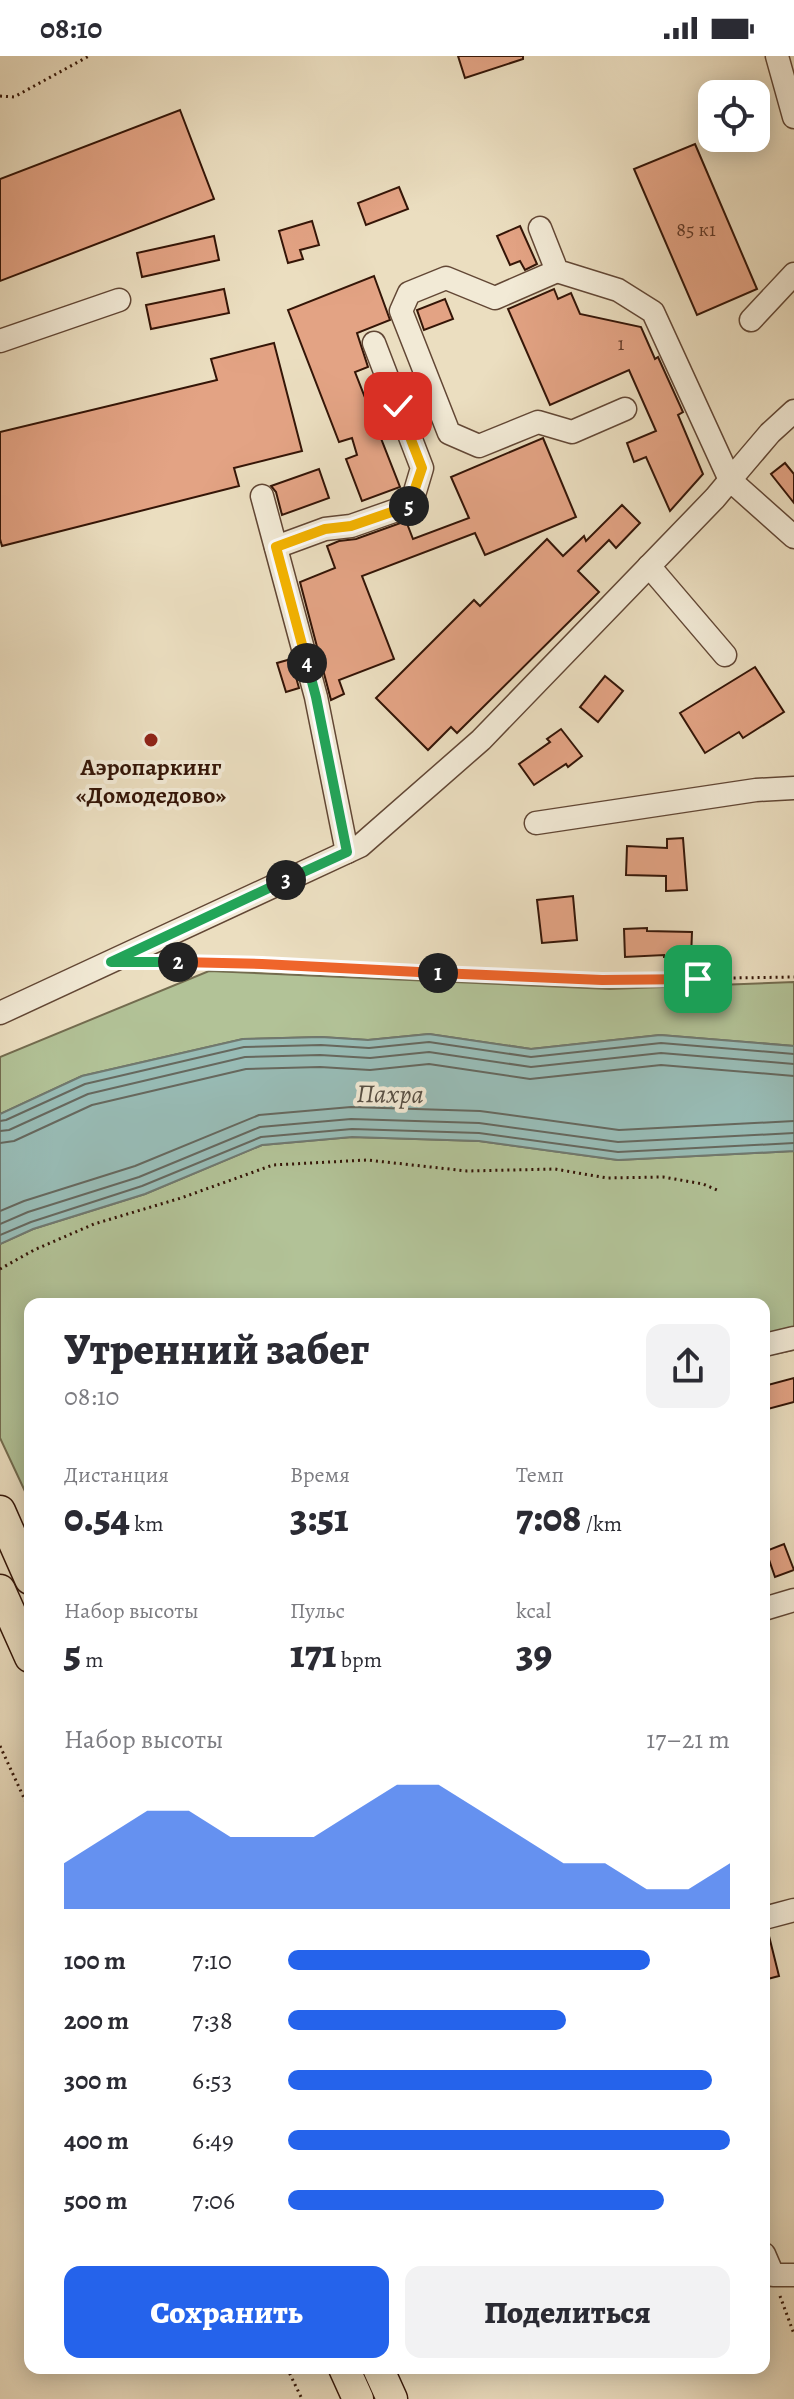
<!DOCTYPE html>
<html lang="ru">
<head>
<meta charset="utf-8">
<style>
  body { margin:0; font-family:Alegreya,serif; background:#f2f2f3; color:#2b2b33; height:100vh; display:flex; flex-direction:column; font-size:30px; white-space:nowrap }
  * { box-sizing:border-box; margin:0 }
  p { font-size:26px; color:#7c7c81 }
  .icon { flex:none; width:44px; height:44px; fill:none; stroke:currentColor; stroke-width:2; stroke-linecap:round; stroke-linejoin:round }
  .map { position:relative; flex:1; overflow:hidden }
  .panel { position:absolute; left:24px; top:1242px; width:746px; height:1076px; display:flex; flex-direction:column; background:#fff; border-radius:16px; box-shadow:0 4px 20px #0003 }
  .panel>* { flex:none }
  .fabs { position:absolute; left:698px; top:24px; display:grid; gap:16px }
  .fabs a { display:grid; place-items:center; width:72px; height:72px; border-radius:16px; background:#fff; box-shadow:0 4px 20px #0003; font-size:40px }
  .pin { position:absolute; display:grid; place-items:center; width:68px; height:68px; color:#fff; margin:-34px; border-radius:16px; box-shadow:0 4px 12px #0006 }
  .km { position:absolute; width:40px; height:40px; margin:-20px; border-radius:50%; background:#222; color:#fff; font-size:22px; line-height:40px; text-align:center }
  .round { display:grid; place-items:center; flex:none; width:84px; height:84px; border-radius:16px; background:#f2f2f3 }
  .overview { display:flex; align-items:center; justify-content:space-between; height:136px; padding:0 40px }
  h1 { font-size:44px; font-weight:800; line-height:60px }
  .stats { display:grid; grid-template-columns:repeat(3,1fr); gap:12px; height:136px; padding:8px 40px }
  .stats div { display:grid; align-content:center }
  .stats b { font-size:40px; font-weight:800 }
  .stats small { font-size:22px; font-weight:400 }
  .stats p { font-size:22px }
  .chart { height:224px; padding:16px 40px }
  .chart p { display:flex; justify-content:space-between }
  .chart svg { width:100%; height:144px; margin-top:8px; fill:#2563eb; opacity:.7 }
  .cta { display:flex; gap:16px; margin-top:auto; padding:16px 40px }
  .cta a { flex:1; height:92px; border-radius:16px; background:#2563eb; color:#fff; font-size:32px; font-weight:800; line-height:92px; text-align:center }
  .cta a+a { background:#f2f2f3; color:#2b2b33 }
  ul { padding:0 40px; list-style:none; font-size:26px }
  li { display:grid; grid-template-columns:128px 96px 1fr; align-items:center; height:60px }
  li i { height:20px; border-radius:10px; background:#2563eb }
  .status { display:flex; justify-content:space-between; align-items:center; height:56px; padding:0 40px; background:#fff; direction:ltr }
  .status svg { height:22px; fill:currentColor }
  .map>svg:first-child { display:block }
  .green { fill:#b2c297; stroke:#736c4f; stroke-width:2 }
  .water { fill:#98bcb6; stroke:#707970; stroke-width:2 }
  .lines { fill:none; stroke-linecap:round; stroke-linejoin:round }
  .shore { stroke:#66685e; stroke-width:2 }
  .building { fill:#e3a384; stroke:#341507; stroke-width:2 }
  .minor-casing { stroke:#624735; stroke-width:25 }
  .highway-casing { stroke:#341507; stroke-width:33 }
  .path { stroke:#341507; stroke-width:3; stroke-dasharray:2 4; stroke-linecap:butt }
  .minor { stroke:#f2ead6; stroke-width:22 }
  .highway { stroke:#ebdec0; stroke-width:30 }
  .split-1-casing { stroke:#fff; stroke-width:16 }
  .split-2-casing { stroke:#fff; stroke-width:16 }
  .split-3-casing { stroke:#fff; stroke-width:16 }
  .split-4-casing { stroke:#fff; stroke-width:16 }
  .split-5-casing { stroke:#fff; stroke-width:16 }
  .split-6-casing { stroke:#fff; stroke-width:16 }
  .split-1 { stroke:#f0652b; stroke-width:10 }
  .split-2 { stroke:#f0652b; stroke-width:10 }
  .split-3 { stroke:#22a559; stroke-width:10 }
  .split-4 { stroke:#22a559; stroke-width:10 }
  .split-5 { stroke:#f5b400; stroke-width:10 }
  .split-6 { stroke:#f5b400; stroke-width:10 }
  .poi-dot { fill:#8f2418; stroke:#f2ead6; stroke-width:3 }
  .labels { text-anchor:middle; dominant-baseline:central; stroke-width:8; stroke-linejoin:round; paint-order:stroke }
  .number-label { font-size:20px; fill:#603826 }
  .poi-label { font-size:24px; font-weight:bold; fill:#341507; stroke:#f2ead6 }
  .water-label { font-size:26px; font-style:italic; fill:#574f44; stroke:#f2ead6 }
</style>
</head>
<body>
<div class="status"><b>08:10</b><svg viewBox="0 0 49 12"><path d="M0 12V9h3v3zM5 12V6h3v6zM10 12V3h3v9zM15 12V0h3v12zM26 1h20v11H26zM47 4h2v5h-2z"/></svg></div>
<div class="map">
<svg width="794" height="2343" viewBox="0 0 794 2343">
  <rect width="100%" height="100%" fill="#ebdec0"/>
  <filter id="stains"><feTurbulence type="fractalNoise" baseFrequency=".0025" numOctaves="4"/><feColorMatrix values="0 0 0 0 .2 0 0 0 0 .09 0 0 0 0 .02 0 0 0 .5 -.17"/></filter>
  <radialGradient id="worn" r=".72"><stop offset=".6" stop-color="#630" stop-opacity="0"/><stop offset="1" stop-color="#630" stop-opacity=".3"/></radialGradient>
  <g class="green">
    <path d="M209 915 610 933 794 926V990L660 979 531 993 429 978 368 984 321 981 243 983 82 1020 0 1058V1001Z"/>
    <path d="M352 1081 479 1085 618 1104 794 1095V1294L764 1300V1248H30V1446L0 1382V1188L33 1173 145 1138 262 1089Z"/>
  </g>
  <path class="water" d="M429 978 531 993 660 979 794 990V1095L618 1104 479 1085 352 1081 262 1089 145 1138 33 1173 0 1188V1058L82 1020 243 983 321 981 368 984Z"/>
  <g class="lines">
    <g class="shore">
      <path d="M0 1065 6 1064 85 1028 244 991 321 989 369 992 429 986 531 1001 661 987 794 998"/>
      <path d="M0 1075 9 1074 88 1038 245 1001 320 999 370 1002 429 996 531 1011 661 997 794 1008"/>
      <path d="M0 1087 14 1085 92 1049 246 1013 320 1011 370 1014 429 1008 530 1023 661 1009 794 1020"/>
      <path d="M0 1155 24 1145 135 1110 259 1059 351 1051 480 1055 619 1074 794 1065"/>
      <path d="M0 1168 28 1156 139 1121 260 1071 351 1063 479 1067 618 1086 794 1077"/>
      <path d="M0 1179 31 1166 142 1130 261 1081 352 1073 479 1077 618 1096 794 1087"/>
    </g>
  </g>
  <g class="building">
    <path d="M458 0H523V3L465 22Z"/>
    <path d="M180 54 214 143 0 225V123Z"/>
    <path d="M695 88 757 233 697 259 634 113Z"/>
    <path d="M399 131 408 153 366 169 358 147Z"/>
    <path d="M312 165 319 189 300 194 303 203 288 207 279 175Z"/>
    <path d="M520 170 537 208 525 214 520 205 510 209 497 180Z"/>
    <path d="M214 180 219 204 142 221 137 197Z"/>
    <path d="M374 220 390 264 357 277 368 311 355 316 400 431 362 445 346 403 357 399 352 382 339 386 288 254Z"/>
    <path d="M224 233 229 257 151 273 146 249Z"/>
    <path d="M554 233 558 243 571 237 580 258 641 271 655 303 658 301 683 356 678 359 703 418 670 455 646 401 634 406 627 387 656 375 629 314 550 349 508 253Z"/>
    <path d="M445 243 453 263 424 274 417 254Z"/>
    <path d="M274 287 302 395 234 412 239 430 2 490 0 483V376L217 324 211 303Z"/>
    <path d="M543 382 576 461 485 499 475 477 362 520 394 603 339 624 344 638 331 644 300 526 335 512 327 490 339 485 356 483 406 465 413 483 469 462 451 421Z"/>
    <path d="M785 407 794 418V447L771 418Z"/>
    <path d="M319 413 329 442 282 459 276 436 271 430Z"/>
    <path d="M622 449 640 467 616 492 609 484 578 515 599 536 457 677 451 671 428 694 376 642 474 544 480 550 547 483 563 500 584 480 586 485Z"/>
    <path d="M291 603 299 632 286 636 277 607Z"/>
    <path d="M755 611 784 656 743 682 739 676 705 697 680 657Z"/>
    <path d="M605 620 623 635 598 666 580 651Z"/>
    <path d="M561 673 582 700 568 711 566 708 534 729 519 708 550 686 547 683Z"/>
    <path d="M683 782 687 834 666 835V820L626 819 627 790 667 792V783Z"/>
    <path d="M573 840 577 884 542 887 537 844Z"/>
    <path d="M647 872V875L692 876 691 902 664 901V899L625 901 624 873Z"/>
    <path d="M794 1322V1346L764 1354V1330Z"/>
    <path d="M784 1488 794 1514 775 1521 766 1495Z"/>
    <path d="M764 1880H769L779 1920 764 1924Z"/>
  </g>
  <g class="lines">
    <defs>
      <g id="minor">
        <path d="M777 0 794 61"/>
        <path d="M540 172 557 215 618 234 653 256 730 424 770 377 794 355"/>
        <path d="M557 215 495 242 446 222 409 237 401 255 449 377 479 390 538 366 572 376 625 353"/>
        <path d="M751 264 794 218"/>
        <path d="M0 285 119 244"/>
        <path d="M262 440 316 641 347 796"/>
        <path d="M276 491 325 473 351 470 411 449 422 412 374 287"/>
        <path d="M649 510 725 599"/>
        <path d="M536 767 756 734 794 732"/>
        <path d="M0 957 360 790 481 684 715 442 730 424 794 481"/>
        <path d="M764 1289 794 1282"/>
        <path d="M764 1553 794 1544"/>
        <path d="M764 1862 794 1854"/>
        <path d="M764 2198 773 2219H794"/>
      </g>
      <g id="highway">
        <path d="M0 1455 30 1523"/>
        <path d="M0 1534 30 1601"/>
        <path d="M344 2312 358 2343"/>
        <path d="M378 2312 392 2343"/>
      </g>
    </defs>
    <use href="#minor" class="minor-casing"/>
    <use href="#highway" class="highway-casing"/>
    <g class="path">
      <path d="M0 40 14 41 89 0"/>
      <path d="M158 906 262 908 602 924 794 921"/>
      <path d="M0 1213 34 1194 94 1168 181 1142 273 1109 367 1104 467 1115 555 1113 607 1122 663 1121 703 1128 717 1134"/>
      <path d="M0 1690 30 1755"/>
      <path d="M780 2240 794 2278"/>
      <path d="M287 2312 302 2343"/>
    </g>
    <use href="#minor" class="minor"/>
    <use href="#highway" class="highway"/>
  </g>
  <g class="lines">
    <defs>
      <path id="split-1" d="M438 917 602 924 698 923"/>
      <path id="split-2" d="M178 906 262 908 438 917"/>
      <path id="split-3" d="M178 906H111L286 824"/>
      <path id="split-4" d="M286 824 347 796 316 641 307 607"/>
      <path id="split-5" d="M307 607 276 491 325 473 351 470 409 450"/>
      <path id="split-6" d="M398 350 422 412 409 450"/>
    </defs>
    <use href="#split-1" class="split-1-casing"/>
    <use href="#split-2" class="split-2-casing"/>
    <use href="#split-3" class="split-3-casing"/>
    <use href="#split-4" class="split-4-casing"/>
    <use href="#split-5" class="split-5-casing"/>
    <use href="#split-6" class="split-6-casing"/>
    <use href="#split-1" class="split-1"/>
    <use href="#split-2" class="split-2"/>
    <use href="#split-3" class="split-3"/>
    <use href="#split-4" class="split-4"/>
    <use href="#split-5" class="split-5"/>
    <use href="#split-6" class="split-6"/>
  </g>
  <circle class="poi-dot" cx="151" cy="684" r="8"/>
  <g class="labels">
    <g class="number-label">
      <text x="696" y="173">85 к1</text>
      <text x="621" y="287">1</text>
    </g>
    <g class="poi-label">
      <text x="151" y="711">Аэропаркинг<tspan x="151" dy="28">«Домодедово»</tspan></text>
    </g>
    <g class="water-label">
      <text transform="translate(390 1038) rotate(1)">Пахра</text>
    </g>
  </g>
  <rect width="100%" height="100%" filter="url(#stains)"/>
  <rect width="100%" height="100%" fill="url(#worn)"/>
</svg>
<div class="fabs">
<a><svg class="icon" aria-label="locate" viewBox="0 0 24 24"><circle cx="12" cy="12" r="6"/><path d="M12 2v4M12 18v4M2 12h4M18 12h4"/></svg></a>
</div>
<div class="pin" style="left:698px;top:923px;background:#1e9e55"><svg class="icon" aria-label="arrive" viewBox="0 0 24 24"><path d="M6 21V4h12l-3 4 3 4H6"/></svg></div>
<div class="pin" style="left:398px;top:350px;background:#d93025"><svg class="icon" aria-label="check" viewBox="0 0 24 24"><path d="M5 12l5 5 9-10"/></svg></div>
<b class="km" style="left:438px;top:917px">1</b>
<b class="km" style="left:178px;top:906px">2</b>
<b class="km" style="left:286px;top:824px">3</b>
<b class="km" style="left:307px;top:607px">4</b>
<b class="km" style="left:409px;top:450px">5</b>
<section class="panel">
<div class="overview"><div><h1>Утренний забег</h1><p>08:10</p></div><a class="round"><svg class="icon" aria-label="share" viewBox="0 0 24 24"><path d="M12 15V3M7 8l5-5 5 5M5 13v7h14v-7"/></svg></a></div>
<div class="stats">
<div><p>Дистанция</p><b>0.54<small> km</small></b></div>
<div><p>Время</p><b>3:51</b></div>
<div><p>Темп</p><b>7:08<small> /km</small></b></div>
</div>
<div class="stats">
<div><p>Набор высоты</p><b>5<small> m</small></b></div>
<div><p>Пульс</p><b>171<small> bpm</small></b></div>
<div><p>kcal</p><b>39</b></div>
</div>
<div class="chart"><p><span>Набор высоты</span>17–21 m</p>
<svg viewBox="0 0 160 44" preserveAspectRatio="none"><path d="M0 44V30L10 22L20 14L30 14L40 22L50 22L60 22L70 14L80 6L90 6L100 14L110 22L120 30L130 30L140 38L150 38L160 30V44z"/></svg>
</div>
<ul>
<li><b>100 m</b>7:10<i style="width:82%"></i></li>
<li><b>200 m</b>7:38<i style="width:63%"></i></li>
<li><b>300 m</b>6:53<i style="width:96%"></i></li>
<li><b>400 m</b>6:49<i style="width:100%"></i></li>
<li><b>500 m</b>7:06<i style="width:85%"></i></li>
</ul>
<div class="cta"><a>Сохранить</a><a>Поделиться</a></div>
</section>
</div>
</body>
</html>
